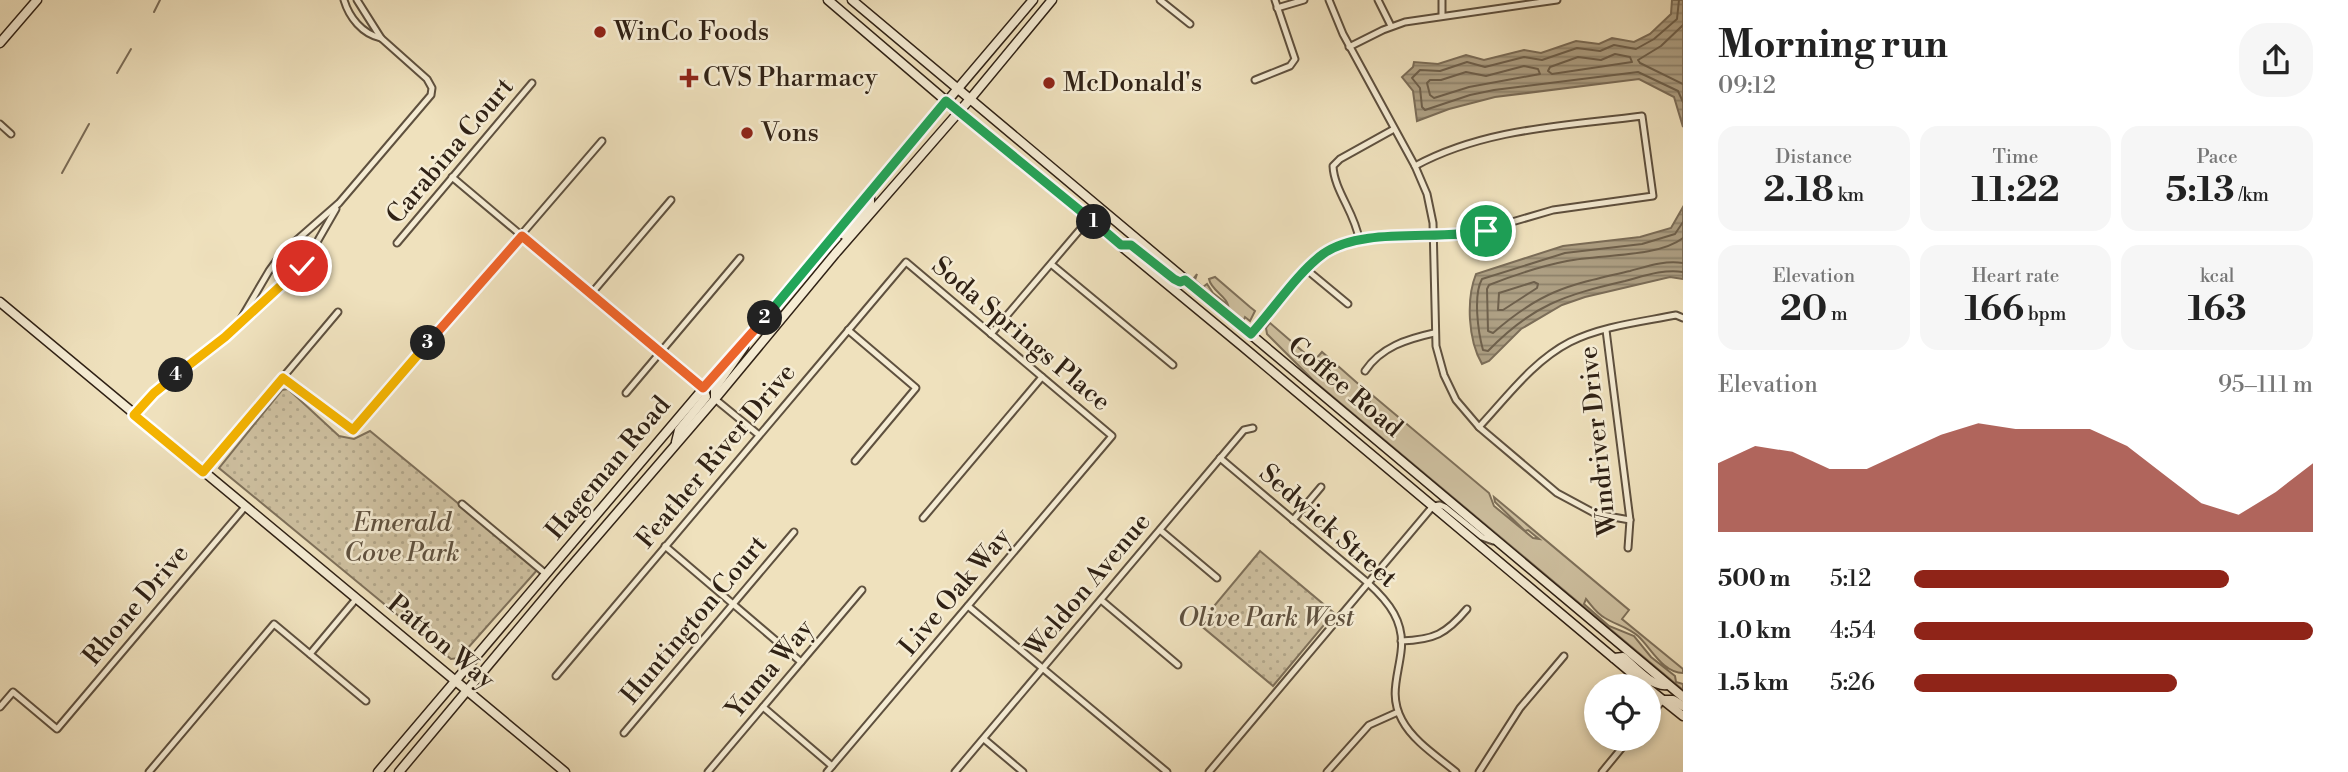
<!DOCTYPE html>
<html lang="en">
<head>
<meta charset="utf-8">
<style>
  body { margin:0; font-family:"Libre Bodoni",serif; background:#f6f6f6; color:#222; height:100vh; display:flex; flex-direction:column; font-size:26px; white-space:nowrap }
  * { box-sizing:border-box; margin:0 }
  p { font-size:23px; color:#767676 }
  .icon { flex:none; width:38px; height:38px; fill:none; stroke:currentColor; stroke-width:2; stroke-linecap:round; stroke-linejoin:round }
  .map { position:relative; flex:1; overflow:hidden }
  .details { display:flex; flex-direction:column; background:#fff; width:665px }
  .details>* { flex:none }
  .fabs { position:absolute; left:1584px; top:674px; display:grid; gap:14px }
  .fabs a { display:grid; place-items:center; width:77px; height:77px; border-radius:50%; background:#fff; box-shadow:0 4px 10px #0003; font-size:35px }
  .pin { position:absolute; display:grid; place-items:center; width:60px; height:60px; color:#fff; margin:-30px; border:4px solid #fff; border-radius:50%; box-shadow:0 2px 7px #0007 }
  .km { position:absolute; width:35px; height:35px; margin:-18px; border-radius:50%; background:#222; color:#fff; font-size:19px; line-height:35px; text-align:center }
  .round { display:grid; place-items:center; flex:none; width:74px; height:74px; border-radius:28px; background:#f6f6f6 }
  .headline { display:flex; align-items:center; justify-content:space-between; height:119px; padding:0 35px }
  h1 { font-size:38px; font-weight:800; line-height:52px }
  .figures { display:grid; grid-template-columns:repeat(3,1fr); gap:10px; height:119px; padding:7px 35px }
  .figures div { display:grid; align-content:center; border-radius:18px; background:#f6f6f6; text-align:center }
  .figures b { font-size:35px; font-weight:800 }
  .figures small { font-size:19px; font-weight:400 }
  .figures p { font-size:19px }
  .chart { height:196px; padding:14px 35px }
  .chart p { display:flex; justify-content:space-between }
  .chart svg { width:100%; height:126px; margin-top:7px; fill:#8f2418; opacity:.7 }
  ul { padding:0 35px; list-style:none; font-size:23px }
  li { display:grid; grid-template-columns:112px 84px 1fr; align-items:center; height:52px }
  li i { height:18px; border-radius:9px; background:#8f2418 }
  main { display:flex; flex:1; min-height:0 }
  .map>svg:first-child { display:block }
  .grass { fill:#cec0a0; stroke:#7e705a; stroke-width:2 }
  .park { fill:url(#park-dots); stroke:#7e705a; stroke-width:2 }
  .water { fill:url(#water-rules); stroke:#7b6d58; stroke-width:2 }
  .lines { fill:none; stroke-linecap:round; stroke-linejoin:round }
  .shore { stroke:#6e604c; stroke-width:2 }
  .stream { stroke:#7b6d58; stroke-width:2 }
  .street-casing { stroke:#5f513f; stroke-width:9 }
  .secondary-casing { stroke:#2f2115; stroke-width:11 }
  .street { stroke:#f5ecd4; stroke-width:5 }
  .secondary { stroke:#f5ecd4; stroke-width:8 }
  .split-1-casing { stroke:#fff; stroke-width:14 }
  .split-2-casing { stroke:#fff; stroke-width:14 }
  .split-3-casing { stroke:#fff; stroke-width:14 }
  .split-4-casing { stroke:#fff; stroke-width:14 }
  .split-5-casing { stroke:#fff; stroke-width:14 }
  .split-1 { stroke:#22a559; stroke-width:9 }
  .split-2 { stroke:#22a559; stroke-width:9 }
  .split-3 { stroke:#f0652b; stroke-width:9 }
  .split-4 { stroke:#f5b400; stroke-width:9 }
  .split-5 { stroke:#f5b400; stroke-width:9 }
  .poi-dot { fill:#8f2418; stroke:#f5ecd4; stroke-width:2.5 }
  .labels { text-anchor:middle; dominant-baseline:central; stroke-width:5; stroke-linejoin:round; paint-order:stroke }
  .poi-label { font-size:26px; fill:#2f2115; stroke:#f5ecd4; text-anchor:start }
  .street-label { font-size:26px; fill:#2f2115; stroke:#f5ecd4 }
  .park-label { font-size:26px; font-style:italic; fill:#5f513f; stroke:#f5ecd4 }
</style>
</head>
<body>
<main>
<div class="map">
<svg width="1683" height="772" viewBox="0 0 1683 772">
  <defs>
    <pattern id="park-dots" width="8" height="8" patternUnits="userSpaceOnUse" patternTransform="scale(1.75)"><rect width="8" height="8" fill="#cec0a0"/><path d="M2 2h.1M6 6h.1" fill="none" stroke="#b1a589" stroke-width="1.8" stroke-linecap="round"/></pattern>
    <pattern id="water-rules" width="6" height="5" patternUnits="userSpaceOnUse" patternTransform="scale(1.75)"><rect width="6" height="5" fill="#aea084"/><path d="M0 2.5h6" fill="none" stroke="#8e826b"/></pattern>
  </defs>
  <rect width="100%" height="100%" fill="#efe1bd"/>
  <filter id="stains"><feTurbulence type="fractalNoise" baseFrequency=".00286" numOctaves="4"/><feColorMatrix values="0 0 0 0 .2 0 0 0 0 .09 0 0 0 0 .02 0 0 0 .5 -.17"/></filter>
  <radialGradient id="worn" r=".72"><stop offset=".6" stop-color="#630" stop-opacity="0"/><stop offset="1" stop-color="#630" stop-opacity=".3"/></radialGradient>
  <g class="grass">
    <path d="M1197 274 1195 280 1203 287 1207 284 1213 293 1228 305C1226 296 1211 290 1209 279L1215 277 1250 307 1255 311 1250 321 1245 317 1243 322 1196 283 1194 278Z"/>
    <path d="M1270 323 1314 361 1322 352 1363 388 1369 405 1371 397 1365 389 1489 493 1494 506 1533 538 1539 539 1528 530 1525 531 1495 502 1494 497 1629 610 1622 619 1683 669V673C1663 673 1651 648 1638 636 1628 627 1614 624 1605 618 1596 613 1592 606 1586 599L1584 604 1609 626 1634 636 1651 657 1675 676 1676 682 1683 684V690L1314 381 1267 334 1266 328Z"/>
  </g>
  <g class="park">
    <path d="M288 389 339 436 354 439 370 431 538 569 459 658 451 659 219 468 282 390Z"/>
    <path d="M1260 551 1334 613 1273 686 1199 624Z"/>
  </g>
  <g class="water">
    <path d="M1672 0H1683V127L1674 97 1639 79 1495 97 1449 109 1417 121 1413 91 1402 77 1413 67 1414 62 1438 64 1466 55 1484 60 1524 50 1541 53 1576 41 1599 44 1612 38 1634 42 1650 34 1671 14Z"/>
    <path d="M1683 207V279L1670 277 1585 297 1562 305 1521 329 1489 361 1482 364C1468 340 1466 299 1476 274L1563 246 1640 237 1671 228Z"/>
  </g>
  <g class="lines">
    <g class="shore">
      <path d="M1679 0 1677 19 1654 39 1636 49 1614 45 1600 51 1577 48 1542 60 1524 57 1485 67 1467 62 1440 71 1420 70 1412 78 1420 88 1422 107 1425 110 1470 95 1494 90 1638 72 1678 91 1683 102"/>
      <path d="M1683 25 1661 46 1638 60 1640 63 1683 84"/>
      <path d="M1615 54 1630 57 1632 62 1552 74 1548 71 1550 67 1578 57 1601 60Z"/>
      <path d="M1524 66 1538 69 1540 74 1469 87 1434 98 1430 95 1427 83 1430 80H1441L1466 72 1486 76Z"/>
      <path d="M1683 222 1675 234 1642 244 1565 253 1482 279C1473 295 1478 332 1483 350L1488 351C1532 305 1565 295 1625 281 1644 276 1663 269 1683 272"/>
      <path d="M1683 238C1657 258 1599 254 1567 261 1542 266 1514 275 1489 285L1487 289 1488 331 1493 333C1542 290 1569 285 1630 271 1648 266 1665 260 1683 263"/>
      <path d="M1534 282 1538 284 1537 288 1503 310H1498L1499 293Z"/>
    </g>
    <g class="stream">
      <path d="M154 12 160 0"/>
      <path d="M117 73 131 49"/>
      <path d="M62 173 89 124"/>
    </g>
    <defs>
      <g id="street">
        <path d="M344 0C349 17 362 34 381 38"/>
        <path d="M1160 0 1190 24"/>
        <path d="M1329 0 1343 34 1415 166 1427 194 1433 223 1436 346 1444 375 1456 400 1479 427 1557 493 1596 514 1630 520"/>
        <path d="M1378 0 1391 26"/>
        <path d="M1442 0V15"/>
        <path d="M1277 8 1304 0"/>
        <path d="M1349 47 1383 30 1405 22 1557 0"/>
        <path d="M1255 80 1290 66 1295 59 1275 0"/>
        <path d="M0 124 11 134"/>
        <path d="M452 177 703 388"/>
        <path d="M1359 239C1355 213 1334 190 1333 166L1340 159 1394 129"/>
        <path d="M397 243 532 83"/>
        <path d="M1051 264 1173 365"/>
        <path d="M1307 270 1348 304"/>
        <path d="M591 294 671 200"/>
        <path d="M239 322 269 271 282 253 339 203 431 95 432 88 427 79 381 38 357 0"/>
        <path d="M848 330 916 388 855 461"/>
        <path d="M1606 330 1630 520 1628 548"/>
        <path d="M991 334 1089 219"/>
        <path d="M1251 334 1312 263 1341 244 1370 237 1471 234 1553 210 1653 196 1642 116C1565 126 1485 128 1415 166"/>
        <path d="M1365 371C1381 347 1407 339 1434 333"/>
        <path d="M283 378 353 430 602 141"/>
        <path d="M626 393 740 258"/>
        <path d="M715 399 759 435"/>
        <path d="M134 415 154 393 225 337 289 280 302 266 313 249 336 209"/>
        <path d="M1479 427C1507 397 1533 361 1570 342 1602 326 1641 322 1676 315L1683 318"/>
        <path d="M1220 458 1368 583C1389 602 1405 622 1401 652 1398 677 1389 696 1402 720 1413 741 1438 757 1456 772"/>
        <path d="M203 472 338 312"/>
        <path d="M462 504 546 574"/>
        <path d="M923 518 1042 377"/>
        <path d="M1293 520 1321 487"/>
        <path d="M1160 530 1217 578"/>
        <path d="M665 546 801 662"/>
        <path d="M1101 600 1178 665"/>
        <path d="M968 606 1167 772"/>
        <path d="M1401 641C1434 640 1446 634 1467 609"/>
        <path d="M310 654 356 599"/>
        <path d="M556 676 906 262 1112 436 827 772"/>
        <path d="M0 707 13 692 57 729 245 507"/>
        <path d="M763 707 832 766"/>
        <path d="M1648 717 1663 700"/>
        <path d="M624 733 794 532"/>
        <path d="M984 739 1023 772"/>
        <path d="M149 772 274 624 366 701"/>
        <path d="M708 772 862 590"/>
        <path d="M955 772 1244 430 1253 428"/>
        <path d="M1209 772 1433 506 1440 505 1445 507 1482 537 1493 541"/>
        <path d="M1327 772 1369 725 1398 712"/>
        <path d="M1479 772 1520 708 1564 656"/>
        <path d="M1602 772 1630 738"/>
      </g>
      <g id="secondary">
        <path d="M828 0 959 112 1242 346 1647 686"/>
        <path d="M852 0 1683 697"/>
        <path d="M0 43 37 0"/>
        <path d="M844 235 870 203V192"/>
        <path d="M1121 245H1131L1174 279 1180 282 1185 280"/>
        <path d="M0 302 565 772"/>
        <path d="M715 398V388L744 347"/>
        <path d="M676 442 679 430 706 397 703 388"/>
        <path d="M1614 658 1623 657C1635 667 1651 687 1667 685"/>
        <path d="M1648 688 1683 716"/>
        <path d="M1663 700H1673L1683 706"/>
        <path d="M378 772 1033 0"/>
        <path d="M399 772 561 578 715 399 835 254 971 98 1052 0"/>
      </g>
    </defs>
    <use href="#street" class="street-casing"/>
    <use href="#secondary" class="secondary-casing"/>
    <use href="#street" class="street"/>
    <use href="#secondary" class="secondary"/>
  </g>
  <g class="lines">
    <defs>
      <path id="split-1" d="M1094 222 1121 245H1131L1174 279 1180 282 1185 280 1251 334C1273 310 1298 272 1323 254 1362 226 1437 241 1486 231"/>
      <path id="split-2" d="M765 318 946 101 1094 222"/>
      <path id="split-3" d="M428 343 522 236 703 388 765 318"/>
      <path id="split-4" d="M176 375 154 393 134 415 203 472 283 378 353 430 428 343"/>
      <path id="split-5" d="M176 375 225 337 302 266"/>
    </defs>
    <use href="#split-1" class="split-1-casing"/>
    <use href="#split-2" class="split-2-casing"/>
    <use href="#split-3" class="split-3-casing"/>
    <use href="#split-4" class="split-4-casing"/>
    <use href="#split-5" class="split-5-casing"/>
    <use href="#split-1" class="split-1"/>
    <use href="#split-2" class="split-2"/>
    <use href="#split-3" class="split-3"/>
    <use href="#split-4" class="split-4"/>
    <use href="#split-5" class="split-5"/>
  </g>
  <g class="poi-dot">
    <circle cx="600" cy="32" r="7"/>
    <path d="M685.5 67.5h7v7h7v7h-7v7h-7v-7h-7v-7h7z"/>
    <circle cx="1049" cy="83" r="7"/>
    <circle cx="747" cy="133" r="7"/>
  </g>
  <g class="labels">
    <g class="poi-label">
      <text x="614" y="32">WinCo Foods</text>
      <text x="703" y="78">CVS Pharmacy</text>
      <text x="1063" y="83">McDonald's</text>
      <text x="761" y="133">Vons</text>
    </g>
    <g class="street-label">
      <text transform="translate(450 151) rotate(-50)">Carabina Court</text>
      <text transform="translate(1021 334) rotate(40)">Soda Springs Place</text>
      <text transform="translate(1345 387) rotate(40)">Coffee Road</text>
      <text transform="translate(1598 441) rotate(-96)">Windriver Drive</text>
      <text transform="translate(716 456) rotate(-50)">Feather River Drive</text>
      <text transform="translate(608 468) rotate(-50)">Hageman Road</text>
      <text transform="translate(1328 526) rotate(41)">Sedwick Street</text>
      <text transform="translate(1088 585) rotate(-50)">Weldon Avenue</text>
      <text transform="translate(955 592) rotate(-50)">Live Oak Way</text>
      <text transform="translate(136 605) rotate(-50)">Rhone Drive</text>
      <text transform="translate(694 620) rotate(-50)">Huntington Court</text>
      <text transform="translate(441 642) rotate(40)">Patton Way</text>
      <text transform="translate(770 669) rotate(-50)">Yuma Way</text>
    </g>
    <g class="park-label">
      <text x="402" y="523">Emerald<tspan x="402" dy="30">Cove Park</tspan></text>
      <text x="1266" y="618">Olive Park West</text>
    </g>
  </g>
  <rect width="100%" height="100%" filter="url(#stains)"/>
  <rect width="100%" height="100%" fill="url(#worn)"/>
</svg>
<div class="fabs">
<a><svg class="icon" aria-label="locate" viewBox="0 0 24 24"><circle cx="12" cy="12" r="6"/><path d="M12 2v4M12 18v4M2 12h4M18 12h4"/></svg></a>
</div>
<div class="pin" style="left:1486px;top:231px;background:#1e9e55"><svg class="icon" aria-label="arrive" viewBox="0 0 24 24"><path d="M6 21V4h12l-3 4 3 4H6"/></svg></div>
<div class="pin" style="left:302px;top:266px;background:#d93025"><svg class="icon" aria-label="check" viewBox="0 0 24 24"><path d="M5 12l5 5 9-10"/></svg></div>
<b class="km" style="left:1094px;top:222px">1</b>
<b class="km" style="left:765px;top:318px">2</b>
<b class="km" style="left:428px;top:343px">3</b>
<b class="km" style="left:176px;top:375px">4</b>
</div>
<section class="details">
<div class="headline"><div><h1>Morning run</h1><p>09:12</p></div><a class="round"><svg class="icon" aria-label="share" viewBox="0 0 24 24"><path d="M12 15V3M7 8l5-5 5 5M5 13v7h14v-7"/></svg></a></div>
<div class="figures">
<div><p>Distance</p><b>2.18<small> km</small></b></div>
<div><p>Time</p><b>11:22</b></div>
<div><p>Pace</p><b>5:13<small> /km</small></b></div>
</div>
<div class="figures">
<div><p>Elevation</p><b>20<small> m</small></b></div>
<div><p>Heart rate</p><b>166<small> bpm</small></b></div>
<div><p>kcal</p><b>163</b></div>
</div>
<div class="chart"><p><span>Elevation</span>95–111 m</p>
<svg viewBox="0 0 160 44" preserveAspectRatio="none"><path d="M0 44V20L10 14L20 16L30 22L40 22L50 16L60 10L70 6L80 8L90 8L100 8L110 14L120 24L130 34L140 38L150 30L160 20V44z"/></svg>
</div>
<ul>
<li><b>500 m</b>5:12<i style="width:79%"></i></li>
<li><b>1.0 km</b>4:54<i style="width:100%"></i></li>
<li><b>1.5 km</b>5:26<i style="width:66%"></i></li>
</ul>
</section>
</main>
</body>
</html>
